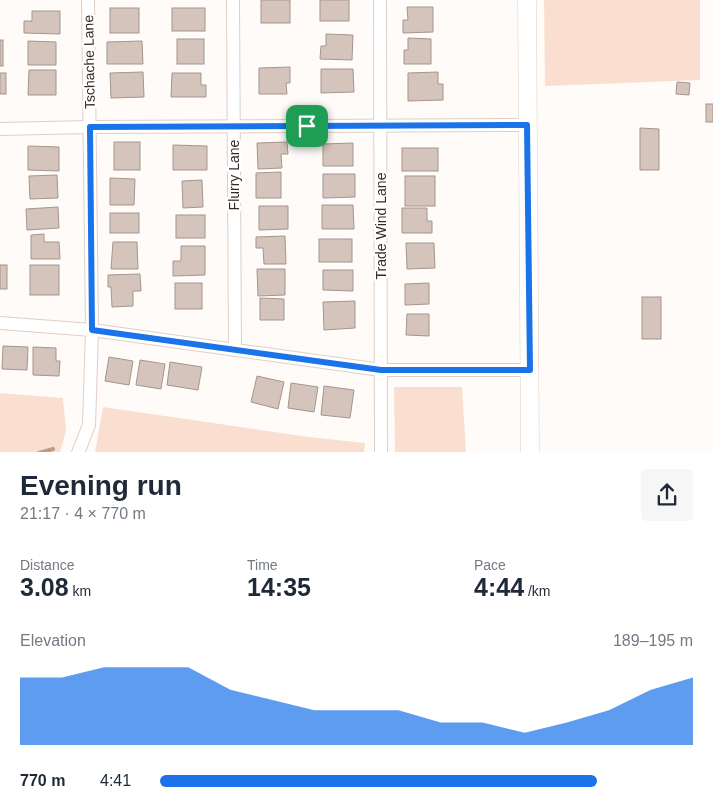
<!DOCTYPE html>
<html lang="en">
<head>
<meta charset="utf-8">
<style>
  body { margin:0; font-family:Arial,sans-serif; background:#f6f6f7; color:#1f2937; height:100vh; display:flex; flex-direction:column; font-size:19px; white-space:nowrap }
  * { box-sizing:border-box; margin:0 }
  p { font-size:16px; color:#747a83 }
  .icon { flex:none; width:28px; height:28px; fill:none; stroke:currentColor; stroke-width:2; stroke-linecap:round; stroke-linejoin:round }
  .map { position:relative; height:452px; overflow:hidden }
  .side { display:flex; flex-direction:column; background:#fff; flex:1 }
  .side>* { flex:none }
  .pin { position:absolute; display:grid; place-items:center; width:42px; height:42px; color:#fff; margin:-21px; border-radius:10px; box-shadow:0 2px 8px #0006 }
  .round { display:grid; place-items:center; flex:none; width:52px; height:52px; border-radius:5px; background:#f6f6f7 }
  .headline { display:flex; align-items:center; justify-content:space-between; height:85px; padding:0 20px }
  h1 { font-size:28px; font-weight:700; line-height:38px }
  .figures { display:grid; grid-template-columns:repeat(3,1fr); gap:8px; height:85px; padding:5px 20px }
  .figures div { display:grid; align-content:center }
  .figures b { font-size:25px; font-weight:700 }
  .figures small { font-size:14px; font-weight:400 }
  .figures p { font-size:14px }
  .chart { height:140px; padding:10px 20px }
  .chart p { display:flex; justify-content:space-between }
  .chart svg { width:100%; height:90px; margin-top:5px; fill:#1a73e8; opacity:.7 }
  ul { padding:0 20px; list-style:none; font-size:16px }
  li { display:grid; grid-template-columns:80px 60px 1fr; align-items:center; height:38px }
  li i { height:12px; border-radius:6px; background:#1a73e8 }
  .map>svg:first-child { display:block }
  .green { fill:#fadfd1 }
  .lines { fill:none; stroke-linecap:round; stroke-linejoin:round }
  .stream { stroke:#bf9b86; stroke-width:4 }
  .building { fill:#d5c4bb; stroke:#a5958d }
  .street-casing { stroke:#dfcfc6; stroke-width:14 }
  .secondary-casing { stroke:#dfcfc6; stroke-width:19 }
  .street { stroke:#fff; stroke-width:12 }
  .secondary { stroke:#fff; stroke-width:18 }
  .route-casing { stroke:#fff; stroke-width:10 }
  .route { stroke:#1a73e8; stroke-width:6 }
  .labels { text-anchor:middle; dominant-baseline:central; stroke-width:5; stroke-linejoin:round; paint-order:stroke }
  .street-label { font-size:14px; fill:#322c28; stroke:#fff }
</style>
</head>
<body>
<div class="map">
<svg width="713" height="453" viewBox="0 0 713 453">
  <rect width="100%" height="100%" fill="#fefbf9"/>
  <g class="green">
    <path d="M544 0H700V80L545 86Z"/>
    <path d="M394 387H462L466 452H395Z"/>
    <path d="M0 393 63 398 66 431 60 452H0Z"/>
    <path d="M103 407 309 437 365 443 364 452H95Z"/>
  </g>
  <g class="lines">
    <path class="stream" d="M39 453 53 449"/>
  </g>
  <g class="building">
    <rect x="261" y="0" width="29" height="23"/>
    <rect x="320" y="0" width="29" height="21"/>
    <path d="M407 7H433V32L403 33V20H408Z"/>
    <rect x="110" y="8" width="29" height="25"/>
    <rect x="172" y="8" width="33" height="23"/>
    <path d="M32 11H60V34L24 33V21H32Z"/>
    <path d="M326 34 353 35 352 60 320 59 321 46H326Z"/>
    <path d="M408 38 431 39V64H404V50H408Z"/>
    <rect x="177" y="39" width="27" height="25"/>
    <rect x="0" y="40" width="3" height="26"/>
    <path d="M28 41 56 42V65H28Z"/>
    <path d="M142 41 143 64H107V42Z"/>
    <path d="M290 67V83H286L287 94H259V68Z"/>
    <path d="M321 69H353L354 92 321 93Z"/>
    <path d="M29 70H56V95H28Z"/>
    <path d="M143 72 144 97 111 98 110 73Z"/>
    <path d="M438 72V84H443V100L408 101V73Z"/>
    <rect x="0" y="73" width="6" height="21"/>
    <path d="M172 73H201V85H206V97H171Z"/>
    <path d="M677 82 690 83 689 95 676 94Z"/>
    <rect x="706" y="104" width="7" height="18"/>
    <path d="M640 128 659 129V170H640Z"/>
    <rect x="114" y="142" width="26" height="28"/>
    <path d="M287 142 288 154H281L282 168 258 169 257 143Z"/>
    <path d="M353 143V166H323V144Z"/>
    <path d="M173 145 207 146V170H173Z"/>
    <path d="M28 146 59 147V171L28 170Z"/>
    <rect x="402" y="148" width="36" height="23"/>
    <path d="M281 172V198H256V173Z"/>
    <path d="M323 174H355V197L323 198Z"/>
    <path d="M57 175 58 198 30 199 29 176Z"/>
    <rect x="405" y="176" width="30" height="30"/>
    <path d="M110 178 135 179 134 205H110Z"/>
    <path d="M202 180 203 207 183 208 182 181Z"/>
    <path d="M322 205H353L354 229H322Z"/>
    <path d="M259 206H288V229L259 230Z"/>
    <path d="M58 207 59 228 27 230 26 209Z"/>
    <path d="M402 208H427V221H432V233H402Z"/>
    <rect x="110" y="213" width="29" height="20"/>
    <rect x="176" y="215" width="29" height="23"/>
    <path d="M44 234V242H59L60 259H31V235Z"/>
    <path d="M285 236 286 264H264L263 248H256V237Z"/>
    <rect x="319" y="239" width="33" height="23"/>
    <path d="M113 242H137L138 269H111Z"/>
    <path d="M406 243H434L435 268 407 269Z"/>
    <path d="M181 246H205V275L173 276V261H181Z"/>
    <rect x="0" y="265" width="7" height="24"/>
    <rect x="30" y="265" width="29" height="30"/>
    <path d="M257 269H285V295L258 296Z"/>
    <path d="M323 270H353V291L323 290Z"/>
    <path d="M140 274 141 291H133V306L112 307 111 287H108V275Z"/>
    <rect x="175" y="283" width="27" height="26"/>
    <path d="M429 283V304L405 305V284Z"/>
    <rect x="642" y="297" width="19" height="42"/>
    <path d="M260 298 284 299V320H260Z"/>
    <path d="M355 301V328L324 330 323 302Z"/>
    <path d="M407 314H429V336L406 335Z"/>
    <path d="M3 346 28 347 27 370 2 369Z"/>
    <path d="M33 347 56 348V361H60L59 376 33 375Z"/>
    <path d="M109 357 133 361 129 385 105 381Z"/>
    <path d="M140 360 165 364 161 389 136 385Z"/>
    <path d="M170 362 202 367 198 390 167 385Z"/>
    <path d="M257 376 284 382 278 409 251 402Z"/>
    <path d="M291 383 318 387 314 412 288 408Z"/>
    <path d="M324 386 354 390 350 418 321 415Z"/>
  </g>
  <g class="lines">
    <defs>
      <g id="street">
        <path d="M233 0 235 350"/>
        <path d="M380 0 381 453"/>
        <path d="M0 129 90 127 527 125"/>
        <path d="M0 323 92 330 381 370H530"/>
        <path d="M78 453 89 425 92 330 88 0"/>
      </g>
      <path id="secondary" d="M527 0 530 453"/>
    </defs>
    <use href="#street" class="street-casing"/>
    <use href="#secondary" class="secondary-casing"/>
    <use href="#street" class="street"/>
    <use href="#secondary" class="secondary"/>
  </g>
  <g class="lines">
    <defs>
      <path id="route" d="M527 125 530 370H381L92 330 90 127Z"/>
    </defs>
    <use href="#route" class="route-casing"/>
    <use href="#route" class="route"/>
  </g>
  <g class="labels">
    <g class="street-label">
      <text transform="translate(89 62) rotate(-91)">Tschache Lane</text>
      <text transform="translate(234 175) rotate(-90)">Flurry Lane</text>
      <text transform="translate(381 226) rotate(-90)">Trade Wind Lane</text>
    </g>
  </g>
</svg>
<div class="pin" style="left:307px;top:126px;background:#1e9e55"><svg class="icon" aria-label="arrive" viewBox="0 0 24 24"><path d="M6 21V4h12l-3 4 3 4H6"/></svg></div>
</div>
<section class="side">
<div class="headline"><div><h1>Evening run</h1><p>21:17 · 4 × 770 m</p></div><a class="round"><svg class="icon" aria-label="share" viewBox="0 0 24 24"><path d="M12 15V3M7 8l5-5 5 5M5 13v7h14v-7"/></svg></a></div>
<div class="figures">
<div><p>Distance</p><b>3.08<small> km</small></b></div>
<div><p>Time</p><b>14:35</b></div>
<div><p>Pace</p><b>4:44<small> /km</small></b></div>
</div>
<div class="chart"><p><span>Elevation</span>189–195 m</p>
<svg viewBox="0 0 160 44" preserveAspectRatio="none"><path d="M0 44V11L10 11L20 6L30 6L40 6L50 17L60 22L70 27L80 27L90 27L100 33L110 33L120 38L130 33L140 27L150 17L160 11V44z"/></svg>
</div>
<ul>
<li><b>770 m</b>4:41<i style="width:82%"></i></li>
</ul>
</section>
</body>
</html>
